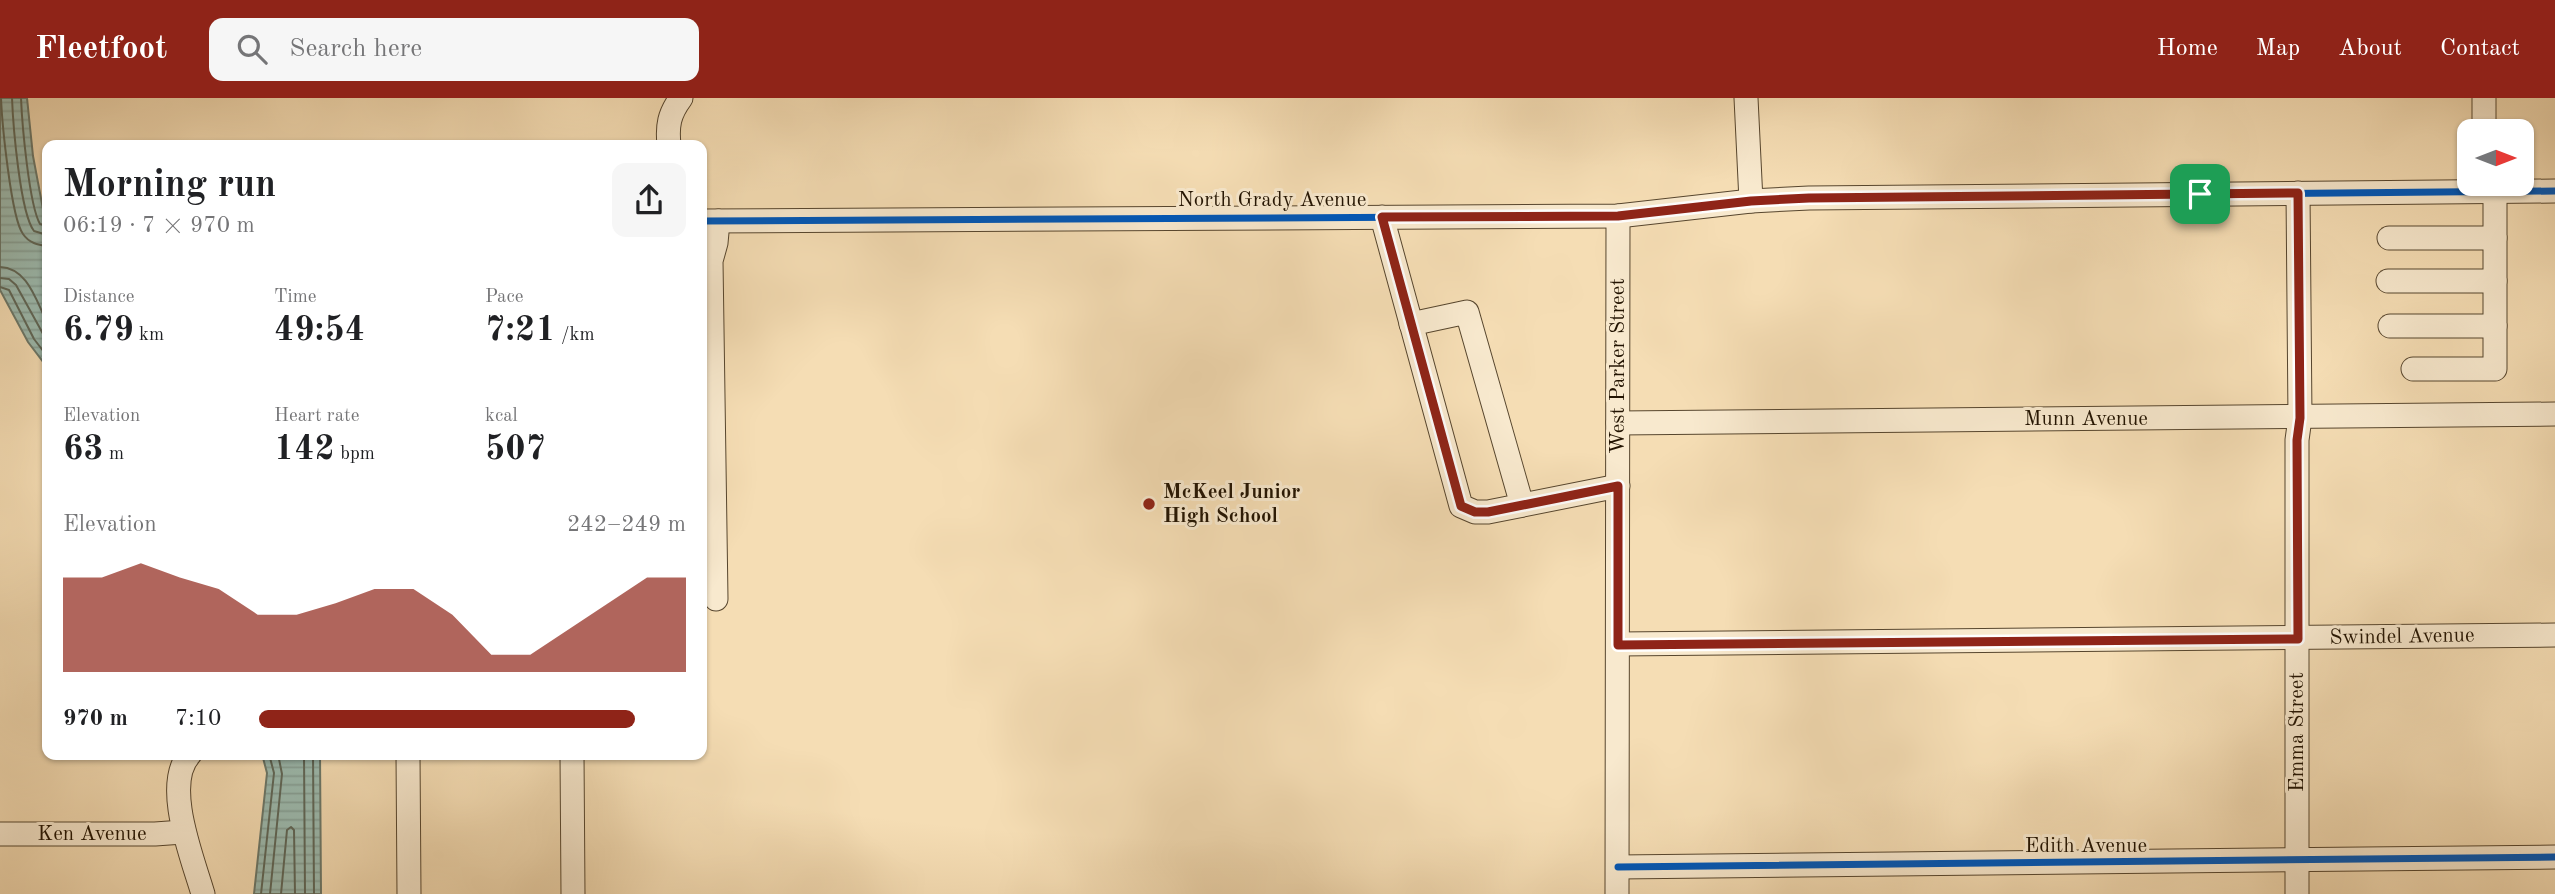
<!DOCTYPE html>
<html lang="en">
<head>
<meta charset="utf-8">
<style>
  body { margin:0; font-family:"Old Standard TT",serif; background:#f6f6f6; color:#202124; height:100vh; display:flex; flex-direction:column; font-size:26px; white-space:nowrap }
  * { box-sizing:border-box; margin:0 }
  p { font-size:23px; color:#757577 }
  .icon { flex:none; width:38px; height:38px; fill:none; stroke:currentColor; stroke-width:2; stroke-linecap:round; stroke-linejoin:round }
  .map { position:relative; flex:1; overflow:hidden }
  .details { position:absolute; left:42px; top:42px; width:665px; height:620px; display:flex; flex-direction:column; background:#fff; border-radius:14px; box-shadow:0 2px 5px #0004 }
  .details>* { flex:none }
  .needle { width:46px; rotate:90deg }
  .controls { position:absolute; left:2457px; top:21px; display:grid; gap:14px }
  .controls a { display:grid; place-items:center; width:77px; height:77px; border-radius:14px; background:#fff; box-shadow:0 2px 5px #0004; font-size:35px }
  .pin { position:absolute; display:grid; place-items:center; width:60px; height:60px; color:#fff; margin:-30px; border-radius:14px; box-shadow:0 4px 10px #0006 }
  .round { display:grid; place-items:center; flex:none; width:74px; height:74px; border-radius:14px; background:#f6f6f6 }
  .summary { display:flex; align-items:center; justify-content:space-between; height:119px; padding:0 21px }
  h1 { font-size:38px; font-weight:800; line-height:52px }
  .stats { display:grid; grid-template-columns:repeat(3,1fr); gap:10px; height:119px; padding:7px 21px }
  .stats div { display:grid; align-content:center }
  .stats b { font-size:35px; font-weight:800 }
  .stats small { font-size:19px; font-weight:400 }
  .stats p { font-size:19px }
  .chart { height:196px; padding:14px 21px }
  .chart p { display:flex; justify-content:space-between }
  .chart svg { width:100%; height:126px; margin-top:7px; fill:#8f2418; opacity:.7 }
  ul { padding:0 21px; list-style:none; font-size:23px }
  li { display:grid; grid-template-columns:112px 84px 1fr; align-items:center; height:52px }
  li i { height:18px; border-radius:9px; background:#8f2418 }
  header { display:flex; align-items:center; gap:42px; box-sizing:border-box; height:98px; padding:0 35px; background:#8f2418; color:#fff }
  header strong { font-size:33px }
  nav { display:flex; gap:38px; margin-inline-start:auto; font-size:24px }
  .search { width:490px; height:63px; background:#f6f6f6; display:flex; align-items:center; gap:18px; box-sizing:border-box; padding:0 24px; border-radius:14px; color:#757577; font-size:26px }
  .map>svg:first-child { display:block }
  .water { fill:url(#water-rules); stroke:#6b786a; stroke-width:2 }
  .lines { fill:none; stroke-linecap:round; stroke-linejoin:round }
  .shore { stroke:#5f6758; stroke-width:2 }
  .minor-casing { stroke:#57462e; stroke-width:25 }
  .minor { stroke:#f8e9ce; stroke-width:23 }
  .cycleway-casing { stroke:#f8e9ce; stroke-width:11 }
  .cycleway { stroke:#0057b8; stroke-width:7 }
  .route-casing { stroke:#fff; stroke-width:14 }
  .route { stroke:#8f2418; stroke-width:9 }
  .poi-dot { fill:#8f2418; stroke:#f8e9ce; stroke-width:2.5 }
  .labels { text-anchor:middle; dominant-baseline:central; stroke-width:6; stroke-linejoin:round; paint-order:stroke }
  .street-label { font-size:21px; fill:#221301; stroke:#f8e9ce }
  .poi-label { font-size:21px; font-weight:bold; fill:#221301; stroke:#f8e9ce; text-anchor:start }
</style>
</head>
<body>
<header>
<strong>Fleetfoot</strong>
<div class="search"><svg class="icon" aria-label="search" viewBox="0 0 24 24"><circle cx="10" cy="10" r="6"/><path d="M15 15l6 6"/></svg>Search here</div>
<nav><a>Home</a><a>Map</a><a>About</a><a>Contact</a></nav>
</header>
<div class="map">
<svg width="2555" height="796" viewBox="0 0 2555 796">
  <defs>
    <pattern id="water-rules" width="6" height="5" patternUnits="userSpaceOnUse" patternTransform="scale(1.75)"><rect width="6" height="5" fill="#9cbbb0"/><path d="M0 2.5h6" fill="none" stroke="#86a096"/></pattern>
  </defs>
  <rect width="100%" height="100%" fill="#f5ddb4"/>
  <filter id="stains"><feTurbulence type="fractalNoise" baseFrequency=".00286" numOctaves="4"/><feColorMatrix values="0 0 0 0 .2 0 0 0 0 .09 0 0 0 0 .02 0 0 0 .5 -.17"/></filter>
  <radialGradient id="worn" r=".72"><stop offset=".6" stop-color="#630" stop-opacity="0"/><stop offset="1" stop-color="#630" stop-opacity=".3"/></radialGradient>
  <g class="water">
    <path d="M0 0H27L33 58 47 132V269L28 244 0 192Z"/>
    <path d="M262 656H320L321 796H254L267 675Z"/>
  </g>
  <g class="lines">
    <g class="shore">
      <path d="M1 0C2 24 11 120 23 136 29 145 38 147 47 148"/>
      <path d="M12 0C13 26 20 115 34 133L47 137"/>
      <path d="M21 0C22 25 29 107 40 126L47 128"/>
      <path d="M0 169C28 170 36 203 47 224"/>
      <path d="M0 180 9 181 16 187 47 243"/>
      <path d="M0 189 9 192 34 241 47 258"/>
      <path d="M304 656 305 796"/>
      <path d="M313 656 314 796"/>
      <path d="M261 796 274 675 269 656"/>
      <path d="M270 796 282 676 278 656"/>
      <path d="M281 796 287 732 291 729 294 732 295 796"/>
    </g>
    <defs>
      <g id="minor">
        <path d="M1746 0 1751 103"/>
        <path d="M2484 0V33"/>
        <path d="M669 47C667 28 669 16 681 0"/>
        <path d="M1382 119 1461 408 1475 414H1488L1618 388"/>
        <path d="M702 123 1618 118 1751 103 1809 100 2555 93"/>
        <path d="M2389 140H2495"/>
        <path d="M2388 183H2495"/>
        <path d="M1411 226 1467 214 1522 407"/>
        <path d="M2390 228H2495"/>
        <path d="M2413 271H2495V93"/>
        <path d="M1618 325 2555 316"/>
        <path d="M716 501 711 163 716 145 718 123"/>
        <path d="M1618 546 2555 537"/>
        <path d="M190 656C162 686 193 761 203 796"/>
        <path d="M408 656 409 796"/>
        <path d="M572 656 573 796"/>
        <path d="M0 736H155L183 734"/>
        <path d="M1618 769 2555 759"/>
        <path d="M1617 796 1618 118"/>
        <path d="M2297 796V342L2300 320 2298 95"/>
      </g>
    </defs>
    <use href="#minor" class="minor-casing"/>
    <use href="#minor" class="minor"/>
    <defs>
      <g id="cycleway">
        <path d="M702 123 1618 118 1751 103 1809 100 2555 93"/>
        <path d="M1618 769 2555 759"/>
      </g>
    </defs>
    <use href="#cycleway" class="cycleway-casing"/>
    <use href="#cycleway" class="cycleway"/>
  </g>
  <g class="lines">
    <defs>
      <path id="route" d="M2298 95 2300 320 2297 342 2298 541 1618 547V388L1488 414H1475L1461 408 1382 119 1618 118 1751 103 1809 100Z"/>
    </defs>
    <use href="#route" class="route-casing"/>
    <use href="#route" class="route"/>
  </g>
  <circle class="poi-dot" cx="1149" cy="406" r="7"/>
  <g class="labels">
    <g class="street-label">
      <text x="1272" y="102">North Grady Avenue</text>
      <text transform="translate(1618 268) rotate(-90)">West Parker Street</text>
      <text x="2086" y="321">Munn Avenue</text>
      <text transform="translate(2402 539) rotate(-1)">Swindel Avenue</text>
      <text transform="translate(2297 634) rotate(-90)">Emma Street</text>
      <text x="92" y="736">Ken Avenue</text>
      <text x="2086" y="748">Edith Avenue</text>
    </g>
    <g class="poi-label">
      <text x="1163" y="394">McKeel Junior<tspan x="1163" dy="24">High School</tspan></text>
    </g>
  </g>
  <rect width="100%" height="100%" filter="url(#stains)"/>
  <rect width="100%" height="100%" fill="url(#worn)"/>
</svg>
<div class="controls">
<a><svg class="needle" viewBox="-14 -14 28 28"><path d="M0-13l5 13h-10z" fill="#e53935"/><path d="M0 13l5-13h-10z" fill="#757577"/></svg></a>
</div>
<div class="pin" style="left:2200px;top:96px;background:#1e9e55"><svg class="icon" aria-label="arrive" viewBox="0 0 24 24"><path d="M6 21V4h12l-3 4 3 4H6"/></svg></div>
<section class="details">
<div class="summary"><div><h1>Morning run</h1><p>06:19 · 7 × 970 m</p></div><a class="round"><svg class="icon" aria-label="share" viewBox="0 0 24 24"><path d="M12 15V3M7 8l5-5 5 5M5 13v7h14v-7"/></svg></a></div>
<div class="stats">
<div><p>Distance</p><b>6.79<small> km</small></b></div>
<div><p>Time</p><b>49:54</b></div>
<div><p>Pace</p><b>7:21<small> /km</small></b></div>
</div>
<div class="stats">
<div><p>Elevation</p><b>63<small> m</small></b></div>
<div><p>Heart rate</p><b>142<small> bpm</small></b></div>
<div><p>kcal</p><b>507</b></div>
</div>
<div class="chart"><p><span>Elevation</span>242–249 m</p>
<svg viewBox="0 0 160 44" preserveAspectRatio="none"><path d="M0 44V11L10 11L20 6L30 11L40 15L50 24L60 24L70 20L80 15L90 15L100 24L110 38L120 38L130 29L140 20L150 11L160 11V44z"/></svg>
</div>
<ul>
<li><b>970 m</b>7:10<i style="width:88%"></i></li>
</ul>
</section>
</div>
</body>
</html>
